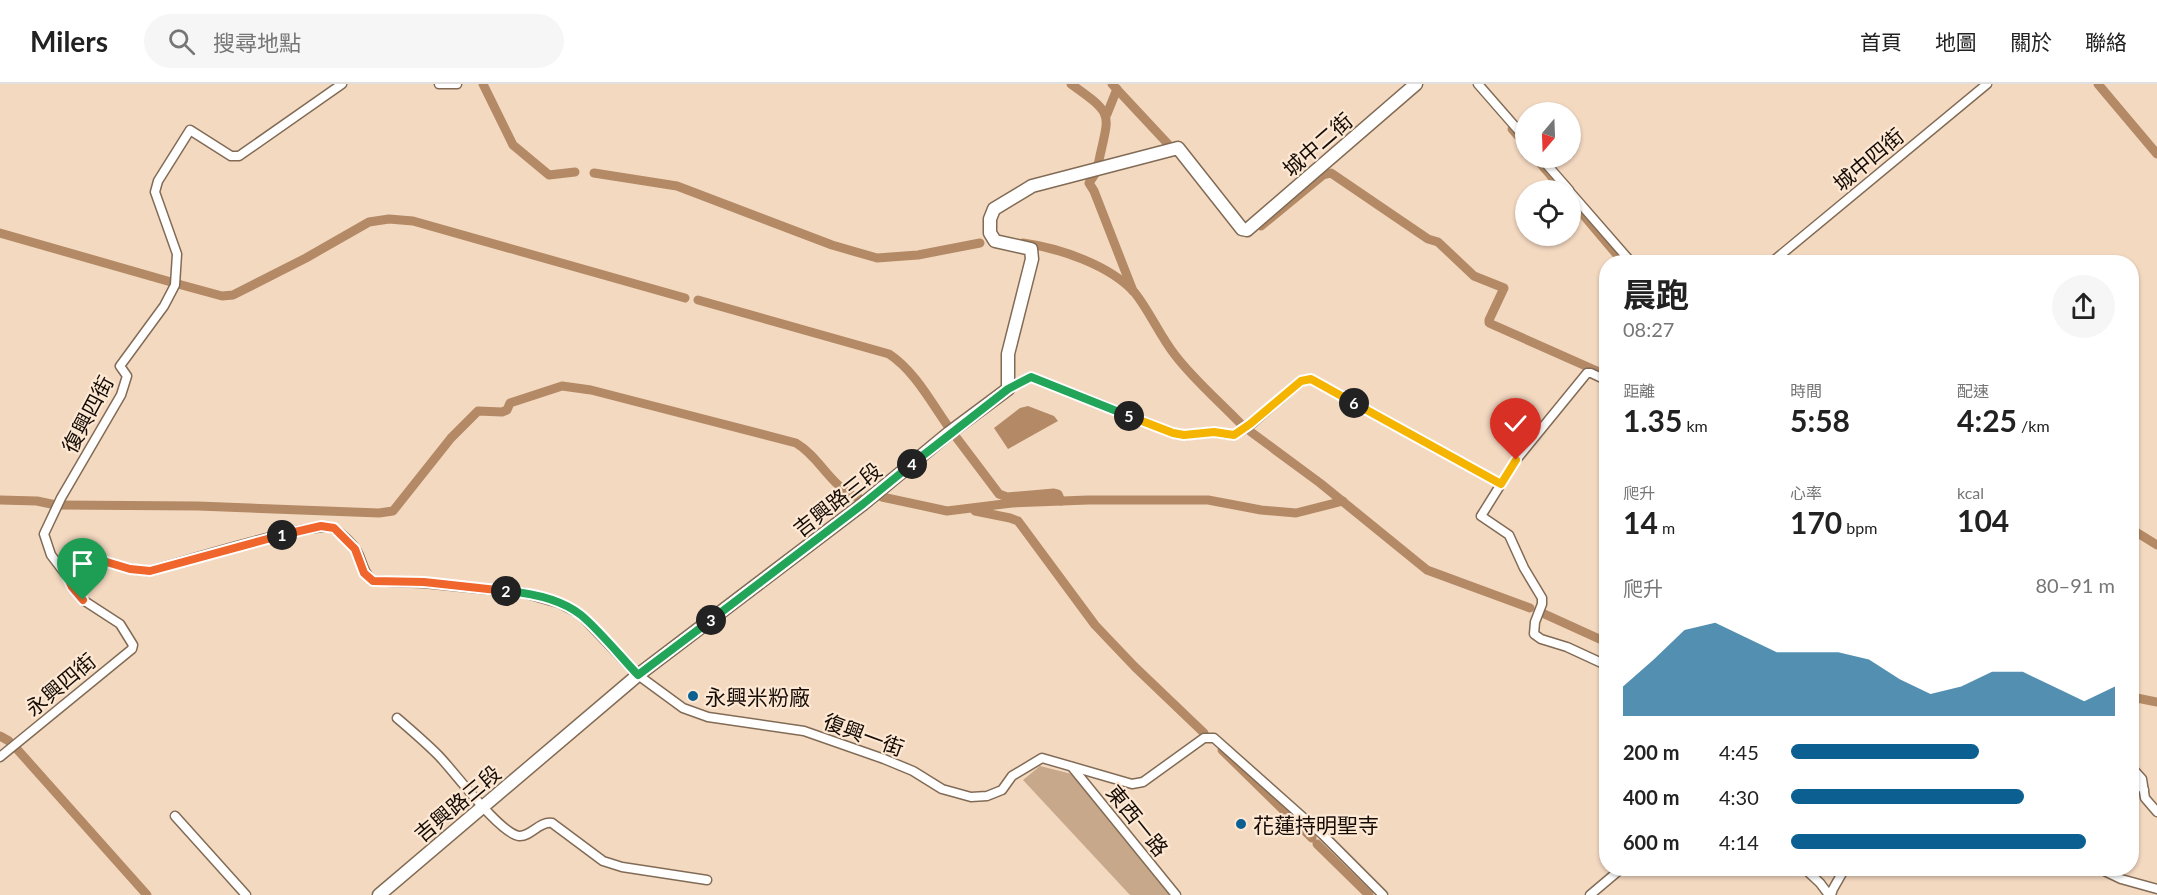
<!DOCTYPE html>
<html lang="zh-TW">
<head>
<meta charset="utf-8">
<style>
  body { margin:0; font-family:Lato,"Noto Sans TC",sans-serif; background:#f6f6f6; color:#222; height:100vh; display:flex; flex-direction:column; font-size:22px; white-space:nowrap }
  * { box-sizing:border-box; margin:0 }
  p { font-size:20px; color:#767676 }
  .icon { flex:none; width:33px; height:33px; fill:none; stroke:currentColor; stroke-width:2; stroke-linecap:round; stroke-linejoin:round }
  .map { position:relative; flex:1; overflow:hidden }
  .panel { position:absolute; left:1599px; top:171px; width:540px; height:621px; display:flex; flex-direction:column; background:#fff; border-radius:24px; box-shadow:0 2px 4px #0004 }
  .panel>* { flex:none }
  .needle { width:39px; rotate:199deg }
  .tools { position:absolute; left:1515px; top:18px; display:grid; gap:12px }
  .tools a { display:grid; place-items:center; width:66px; height:66px; border-radius:50%; background:#fff; box-shadow:0 2px 4px #0004; font-size:30px }
  .pin { position:absolute; display:grid; place-items:center; width:51px; height:51px; color:#fff; margin:-62px -26px; border-radius:50% 50% 50% 0; rotate:-45deg; box-shadow:0 0 6px #0007 }
  .pin .icon { rotate:45deg }
  .km { position:absolute; width:30px; height:30px; margin:-15px; border-radius:50%; background:#222; color:#fff; font-size:16px; line-height:30px; text-align:center }
  .round { display:grid; place-items:center; flex:none; width:63px; height:63px; border-radius:32px; background:#f6f6f6 }
  .headline { display:flex; align-items:center; justify-content:space-between; height:102px; padding:0 24px }
  h1 { font-size:33px; font-weight:700; line-height:45px }
  .stats { display:grid; grid-template-columns:repeat(3,1fr); gap:9px; height:102px; padding:6px 24px }
  .stats div { display:grid; align-content:center }
  .stats b { font-size:30px; font-weight:700 }
  .stats small { font-size:16px; font-weight:400 }
  .stats p { font-size:16px }
  .chart { height:168px; padding:12px 24px }
  .chart p { display:flex; justify-content:space-between }
  .chart svg { width:100%; height:108px; margin-top:6px; fill:#0b6091; opacity:.7 }
  ul { padding:0 24px; list-style:none; font-size:20px }
  li { display:grid; grid-template-columns:96px 72px 1fr; align-items:center; height:45px }
  li i { height:15px; border-radius:8px; background:#0b6091 }
  header { display:flex; align-items:center; gap:36px; box-sizing:border-box; height:84px; padding:0 30px; background:#fff; border-bottom:2px solid #e0e0e0 }
  header strong { font-size:28px }
  nav { display:flex; gap:33px; margin-inline-start:auto; font-size:21px }
  .search { width:420px; height:54px; background:#f6f6f6; display:flex; align-items:center; gap:15px; box-sizing:border-box; padding:0 21px; border-radius:33px; color:#767676; font-size:22px }
  .map>svg:first-child { display:block }
  .green { fill:#c8a88b }
  .water { fill:#b38a65 }
  .lines { fill:none; stroke-linecap:round; stroke-linejoin:round }
  .canal { stroke:#b38a65; stroke-width:9 }
  .street-casing { stroke:#826b55; stroke-width:11 }
  .secondary-casing { stroke:#826b55; stroke-width:15 }
  .street { stroke:#fff; stroke-width:8 }
  .secondary { stroke:#fff; stroke-width:12 }
  .split-1-casing { stroke:#fff; stroke-width:12 }
  .split-2-casing { stroke:#fff; stroke-width:12 }
  .split-3-casing { stroke:#fff; stroke-width:12 }
  .split-4-casing { stroke:#fff; stroke-width:12 }
  .split-5-casing { stroke:#fff; stroke-width:12 }
  .split-6-casing { stroke:#fff; stroke-width:12 }
  .split-7-casing { stroke:#fff; stroke-width:12 }
  .split-1 { stroke:#f0652b; stroke-width:8 }
  .split-2 { stroke:#f0652b; stroke-width:8 }
  .split-3 { stroke:#22a559; stroke-width:8 }
  .split-4 { stroke:#22a559; stroke-width:8 }
  .split-5 { stroke:#22a559; stroke-width:8 }
  .split-6 { stroke:#f5b400; stroke-width:8 }
  .split-7 { stroke:#f5b400; stroke-width:8 }
  .poi-dot { fill:#0b6091; stroke:#fde8d4; stroke-width:2 }
  .labels { text-anchor:middle; dominant-baseline:central; stroke-width:4.5; stroke-linejoin:round; paint-order:stroke }
  .street-label { font-size:21px; fill:#140c05; stroke:#fde8d4 }
  .poi-label { font-size:21px; fill:#140c05; stroke:#fde8d4; text-anchor:start }
</style>
</head>
<body>
<header>
<strong>Milers</strong>
<div class="search"><svg class="icon" aria-label="search" viewBox="0 0 24 24"><circle cx="10" cy="10" r="6"/><path d="M15 15l6 6"/></svg>搜尋地點</div>
<nav><a>首頁</a><a>地圖</a><a>關於</a><a>聯絡</a></nav>
</header>
<div class="map">
<svg width="2157" height="811" viewBox="0 0 2157 811">
  <rect width="100%" height="100%" fill="#f4d9c1"/>
  <path class="green" d="M1040 682 1080 692 1175 811H1130L1023 696Z"/>
  <path class="water" d="M1028 322 1054 332 1058 337 1008 365 994 344 1020 324Z"/>
  <g class="lines">
    <g class="canal">
      <path d="M483 0 513 61 549 91 575 88"/>
      <path d="M1071 0C1116 32 1109 28 1098 81"/>
      <path d="M1112 0 1168 60"/>
      <path d="M2098 0 2157 70"/>
      <path d="M1107 30 1117 5"/>
      <path d="M1512 45 1526 61"/>
      <path d="M1536 74 1563 106"/>
      <path d="M594 89 677 102 832 161 877 174 918 171 980 159"/>
      <path d="M1095 90 1089 99 1094 107 1133 207"/>
      <path d="M1570 115 1623 178"/>
      <path d="M1261 142 1323 91 1331 89 1428 155 1438 158 1474 192 1504 204 1489 236V239L1606 291"/>
      <path d="M0 149 171 198"/>
      <path d="M1023 159C1059 164 1110 181 1135 209 1150 228 1160 252 1175 271 1194 296 1220 318 1242 341"/>
      <path d="M178 200 222 212 233 211 306 174 369 138 389 135 413 137 685 214"/>
      <path d="M698 216 889 270C915 287 932 320 950 345"/>
      <path d="M1251 348 1320 399 1427 486 1530 524"/>
      <path d="M956 353 999 410 1007 413 1054 409 1058 410 1061 417"/>
      <path d="M882 413 947 427 1012 419 1088 416H1208L1261 426 1296 429 1343 417"/>
      <path d="M0 416 37 417 56 421"/>
      <path d="M58 421 198 422 379 429 393 427 451 354 478 327 502 328 507 326 510 319 562 302 591 306 796 359C821 374 830 403 859 414"/>
      <path d="M975 427 1010 434 1018 437 1095 541 1135 583 1204 649"/>
      <path d="M2132 443 2136 448 2157 461"/>
      <path d="M1540 528 1606 558"/>
      <path d="M2132 613 2157 618"/>
      <path d="M0 652 9 657"/>
      <path d="M16 664 147 811"/>
      <path d="M1222 666 1312 754"/>
      <path d="M1317 760 1369 811"/>
    </g>
    <defs>
      <g id="street">
        <path d="M439 0H457"/>
        <path d="M1478 0 1526 55"/>
        <path d="M1541 74 1569 106"/>
        <path d="M1570 108 1631 178"/>
        <path d="M1772 178 1987 0"/>
        <path d="M1606 296 1591 289H1587L1516 376 1481 432 1509 451 1524 484 1542 514V520L1535 538 1534 550 1541 555 1567 563 1606 581"/>
        <path d="M1008 305 1031 293 1173 349 1184 351 1213 348 1234 351 1250 341 1301 297 1311 295 1501 400"/>
        <path d="M67 492 88 479 100 476 130 485 150 487C179 479 313 437 332 444 339 447 352 459 356 466 363 477 361 486 373 497L424 499 524 509 559 519 580 530 638 591 683 624 708 633 804 647 884 675 913 687 942 705 971 713 987 712 1002 706 1012 692 1042 674 1132 700 1143 698 1204 654H1214L1323 751 1383 811"/>
        <path d="M397 634C411 646 425 658 438 671 454 687 499 749 519 752 531 753 539 737 552 739L603 777 622 783 707 796"/>
        <path d="M0 673 132 565 133 561 120 540 83 516 72 503 67 492 51 471 44 450 61 414 121 311 127 292 120 282 164 222 175 201 177 170 155 108 158 97 190 46 231 72H239L342 0"/>
        <path d="M1072 683 1176 811"/>
        <path d="M2132 684 2142 695 2145 714 2157 728"/>
        <path d="M2132 694 2144 706"/>
        <path d="M175 732 246 811"/>
        <path d="M1804 784 1820 799 1829 811"/>
        <path d="M2098 784 2121 795 2157 805"/>
        <path d="M1590 811 1622 784"/>
        <path d="M1831 811 1833 805 1845 784"/>
      </g>
      <path id="secondary" d="M379 811 638 591 863 420 949 349 1008 305V270L1032 175 1031 165 995 157 990 149V135L994 125 1032 102 1178 64 1242 145 1247 146 1416 0"/>
    </defs>
    <use href="#street" class="street-casing"/>
    <use href="#secondary" class="secondary-casing"/>
    <use href="#street" class="street"/>
    <use href="#secondary" class="secondary"/>
  </g>
  <g class="lines">
    <defs>
      <path id="split-1" d="M83 516 72 503 67 492 88 479 100 476 130 485 150 487 282 451"/>
      <path id="split-2" d="M282 451 321 442 334 444 355 465 364 489 373 497 424 498 506 507"/>
      <path id="split-3" d="M506 507C530 509 561 515 581 531 599 546 621 573 638 591L711 536"/>
      <path id="split-4" d="M711 536 863 420 912 380"/>
      <path id="split-5" d="M912 380 1008 305 1031 293 1129 332"/>
      <path id="split-6" d="M1129 332 1173 349 1184 351 1214 348 1234 351 1250 340 1301 297 1311 295 1354 319"/>
      <path id="split-7" d="M1354 319 1501 400 1516 376"/>
    </defs>
    <use href="#split-1" class="split-1-casing"/>
    <use href="#split-2" class="split-2-casing"/>
    <use href="#split-3" class="split-3-casing"/>
    <use href="#split-4" class="split-4-casing"/>
    <use href="#split-5" class="split-5-casing"/>
    <use href="#split-6" class="split-6-casing"/>
    <use href="#split-7" class="split-7-casing"/>
    <use href="#split-1" class="split-1"/>
    <use href="#split-2" class="split-2"/>
    <use href="#split-3" class="split-3"/>
    <use href="#split-4" class="split-4"/>
    <use href="#split-5" class="split-5"/>
    <use href="#split-6" class="split-6"/>
    <use href="#split-7" class="split-7"/>
  </g>
  <g class="poi-dot">
    <circle cx="693" cy="612" r="6"/>
    <circle cx="1241" cy="740" r="6"/>
  </g>
  <g class="labels">
    <g class="street-label">
      <text transform="translate(1317 60) rotate(-41)">城中二街</text>
      <text transform="translate(1868 75) rotate(-40)">城中四街</text>
      <text transform="translate(87 330) rotate(-62)">復興四街</text>
      <text transform="translate(837 415) rotate(-38)">吉興路三段</text>
      <text transform="translate(60 600) rotate(-40)">永興四街</text>
      <text transform="translate(864 650) rotate(20)">復興一街</text>
      <text transform="translate(457 719) rotate(-40)">吉興路三段</text>
      <text transform="translate(1138 736) rotate(51)">東西一路</text>
    </g>
    <g class="poi-label">
      <text x="705" y="612">永興米粉廠</text>
      <text x="1253" y="740">花蓮持明聖寺</text>
    </g>
  </g>
</svg>
<div class="tools">
<a><svg class="needle" viewBox="-14 -14 28 28"><path d="M0-13l5 13h-10z" fill="#e53935"/><path d="M0 13l5-13h-10z" fill="#767676"/></svg></a>
<a><svg class="icon" aria-label="locate" viewBox="0 0 24 24"><circle cx="12" cy="12" r="6"/><path d="M12 2v4M12 18v4M2 12h4M18 12h4"/></svg></a>
</div>
<div class="pin" style="left:83px;top:516px;background:#1e9e55"><svg class="icon" aria-label="arrive" viewBox="0 0 24 24"><path d="M6 21V4h12l-3 4 3 4H6"/></svg></div>
<div class="pin" style="left:1516px;top:376px;background:#d93025"><svg class="icon" aria-label="check" viewBox="0 0 24 24"><path d="M5 12l5 5 9-10"/></svg></div>
<b class="km" style="left:282px;top:451px">1</b>
<b class="km" style="left:506px;top:507px">2</b>
<b class="km" style="left:711px;top:536px">3</b>
<b class="km" style="left:912px;top:380px">4</b>
<b class="km" style="left:1129px;top:332px">5</b>
<b class="km" style="left:1354px;top:319px">6</b>
<section class="panel">
<div class="headline"><div><h1>晨跑</h1><p>08:27</p></div><a class="round"><svg class="icon" aria-label="share" viewBox="0 0 24 24"><path d="M12 15V3M7 8l5-5 5 5M5 13v7h14v-7"/></svg></a></div>
<div class="stats">
<div><p>距離</p><b>1.35<small> km</small></b></div>
<div><p>時間</p><b>5:58</b></div>
<div><p>配速</p><b>4:25<small> /km</small></b></div>
</div>
<div class="stats">
<div><p>爬升</p><b>14<small> m</small></b></div>
<div><p>心率</p><b>170<small> bpm</small></b></div>
<div><p>kcal</p><b>104</b></div>
</div>
<div class="chart"><p><span>爬升</span>80–91 m</p>
<svg viewBox="0 0 160 44" preserveAspectRatio="none"><path d="M0 44V32L10 21L20 9L30 6L40 12L50 18L60 18L70 18L80 21L90 29L100 35L110 32L120 26L130 26L140 32L150 38L160 32V44z"/></svg>
</div>
<ul>
<li><b>200 m</b>4:45<i style="width:58%"></i></li>
<li><b>400 m</b>4:30<i style="width:72%"></i></li>
<li><b>600 m</b>4:14<i style="width:91%"></i></li>
</ul>
</section>
</div>
</body>
</html>
